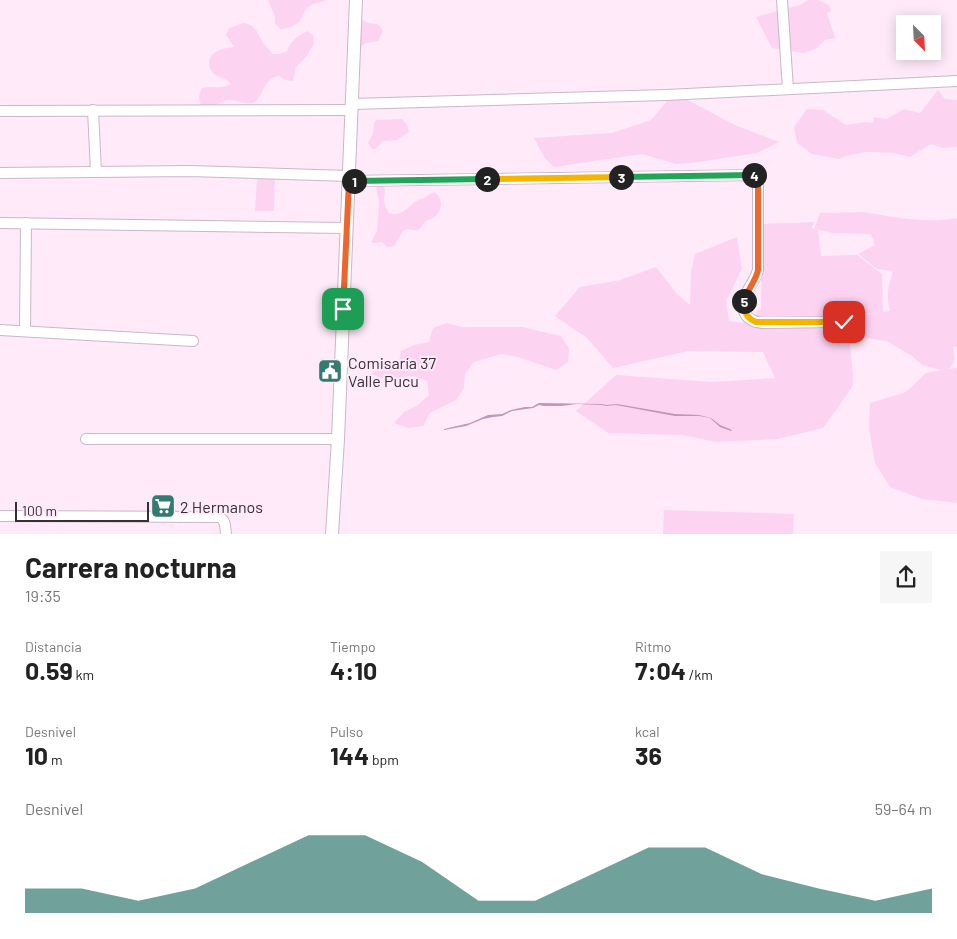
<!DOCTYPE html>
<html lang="es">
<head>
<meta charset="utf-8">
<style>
  body { margin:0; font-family:Barlow,sans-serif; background:#f6f6f6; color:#222; height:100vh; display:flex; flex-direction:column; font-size:19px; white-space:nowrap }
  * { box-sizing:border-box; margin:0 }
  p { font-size:16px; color:#767676 }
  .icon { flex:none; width:28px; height:28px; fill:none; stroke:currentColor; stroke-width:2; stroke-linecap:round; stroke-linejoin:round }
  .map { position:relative; height:534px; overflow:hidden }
  .sheet { display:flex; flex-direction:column; background:#fff; flex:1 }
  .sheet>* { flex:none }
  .needle { width:32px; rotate:156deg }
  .controls { position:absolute; left:896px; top:15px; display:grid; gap:10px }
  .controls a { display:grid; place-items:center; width:45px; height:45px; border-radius:0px; background:#fff; box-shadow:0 2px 12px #0003; font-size:25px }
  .scale { position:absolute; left:15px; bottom:12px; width:134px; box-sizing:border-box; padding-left:5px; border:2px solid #372f35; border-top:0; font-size:14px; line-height:18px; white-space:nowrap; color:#372f35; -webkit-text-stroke:4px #ffeaf9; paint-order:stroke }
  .pin { position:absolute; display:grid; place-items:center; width:42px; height:42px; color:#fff; margin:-21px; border-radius:10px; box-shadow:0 2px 8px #0006 }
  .km { position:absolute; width:25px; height:25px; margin:-12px; border-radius:50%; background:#222; color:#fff; font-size:14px; line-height:25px; text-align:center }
  .round { display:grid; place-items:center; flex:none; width:52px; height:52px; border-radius:0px; background:#f6f6f6 }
  .overview { display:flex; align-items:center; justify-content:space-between; height:85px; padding:0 25px }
  h1 { font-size:28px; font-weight:700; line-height:38px }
  .figures { display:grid; grid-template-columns:repeat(3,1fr); gap:8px; height:85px; padding:5px 25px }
  .figures div { display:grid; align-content:center }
  .figures b { font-size:25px; font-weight:700 }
  .figures small { font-size:14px; font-weight:400 }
  .figures p { font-size:14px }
  .chart { height:140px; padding:10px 25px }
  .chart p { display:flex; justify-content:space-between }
  .chart svg { width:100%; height:90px; margin-top:5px; fill:#347a71; opacity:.7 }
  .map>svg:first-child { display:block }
  .green { fill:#fcd4f2; fill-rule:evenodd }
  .water { fill:#c097b6 }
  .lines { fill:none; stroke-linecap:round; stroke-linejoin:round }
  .minor-casing { stroke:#cbb7c6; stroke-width:12 }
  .major-casing { stroke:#cbb7c6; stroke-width:14 }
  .minor { stroke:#fff; stroke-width:10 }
  .major { stroke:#fff; stroke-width:12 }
  .split-1-casing { stroke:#fff; stroke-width:10 }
  .split-2-casing { stroke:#fff; stroke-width:10 }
  .split-3-casing { stroke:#fff; stroke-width:10 }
  .split-4-casing { stroke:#fff; stroke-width:10 }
  .split-5-casing { stroke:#fff; stroke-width:10 }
  .split-6-casing { stroke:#fff; stroke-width:10 }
  .split-1 { stroke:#f0652b; stroke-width:6 }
  .split-2 { stroke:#22a559; stroke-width:6 }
  .split-3 { stroke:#f5b400; stroke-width:6 }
  .split-4 { stroke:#22a559; stroke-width:6 }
  .split-5 { stroke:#f0652b; stroke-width:6 }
  .split-6 { stroke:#f5b400; stroke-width:6 }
  .labels { text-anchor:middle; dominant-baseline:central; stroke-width:4; stroke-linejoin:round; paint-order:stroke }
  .poi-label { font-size:16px; fill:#372f35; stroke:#ffeaf9; text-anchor:start }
</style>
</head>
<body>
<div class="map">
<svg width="957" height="534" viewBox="0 0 957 534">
  <rect width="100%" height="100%" fill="#ffeaf9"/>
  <g class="green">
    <path d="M268 0H326C320 4 313 2 307 8 305 11 303 16 301 19 297 26 287 29 280 29L275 23V16Z"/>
    <path d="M808 0H818L829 5 831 11 827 13 835 38 825 40 816 49 803 53 772 48 756 17 800 5Z"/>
    <path d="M362 20C364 21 366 22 368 23 377 25 377 21 383 31L378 41 366 43 360 47 358 21Z"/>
    <path d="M243 23 251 25 256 30 263 43 273 54H280L287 51C291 40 297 37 307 31L313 35 314 44 306 57 296 67 293 81 285 80 279 76C266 80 267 83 261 94 260 95 257 100 256 101 249 107 238 100 229 100 219 101 215 109 203 108 198 100 198 96 202 88 214 85 221 90 231 84 225 77 220 79 214 74 211 71 209 68 209 63 209 51 224 48 234 47L226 35 229 28Z"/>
    <path d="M938 90 945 99 957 100V147L943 148 931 144 910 157 894 153 866 152 846 156 839 159 812 154 797 143 794 127 807 109 823 110 846 125 865 122 873 123 874 117 887 119 904 109 920 113Z"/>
    <path d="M674 93 735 125 779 142 757 153 692 163 676 164 642 154 554 167 544 157 534 138 612 133 651 120Z"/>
    <path d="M402 119 407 125 409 132 397 140 383 141 376 149H372L368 143 373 134 374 123 376 120Z"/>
    <path d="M257 177 275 178 274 211H255Z"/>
    <path d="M379 185 383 186 385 189 384 199 385 206 389 213C401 217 407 208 415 202 419 199 424 199 427 196 429 195 431 193 434 192 444 199 443 211 433 218 429 220 429 219 425 222 422 224 422 229 417 230 414 231 409 229 406 229L403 231 394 246 387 247 382 242 374 243 371 242 377 231 379 202 376 188Z"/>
    <path d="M864 212C894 217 927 224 957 218V346L953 347 955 359 950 368 946 369 957 368V503L922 499 890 487 875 463 869 428 870 403 906 392 926 373 941 370 922 365 912 356 887 341 860 337 848 324 854 317 876 313 758 321 756 311 761 310 762 224 814 222 812 228 814 229 820 213ZM815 229 833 233 871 234 875 245 858 254 877 269 893 271C888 287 886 295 890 311L883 312 882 274 857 255 821 256 818 230Z"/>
    <path d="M737 237 742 269 726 301 729 321 771 326 809 327 849 335 853 376V386L823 428 777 439 717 442 681 435 608 433 576 411 616 375 712 382 775 378 763 352 688 351 613 368 587 338 555 316 580 287 620 280 656 267 677 294 690 305 691 272 695 254Z"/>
    <path d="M447 323 462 327H522L561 336 569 348 568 362 556 370 515 356 501 354 474 362 465 374 464 388 456 400 430 413 423 426 408 428 394 423 404 412 418 405 429 395 427 381 413 376 385 379 371 374 383 365 398 366 401 351 414 345 429 342 433 328Z"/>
    <path d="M664 510 794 514 793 534H663Z"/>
  </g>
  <path class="water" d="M539 403 602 404 606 405 617 404 675 414 699 415 711 418 720 425 732 430 731 431 720 427 710 418 699 416H675L616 405 606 406 602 405 577 404 561 406H544L539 405 533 408 512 411 502 416 493 417 483 419 466 426 444 430V429L470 423 488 415 502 414 511 410 525 407H532Z"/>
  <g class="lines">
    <defs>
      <g id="minor">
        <path d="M782 0 788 89"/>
        <path d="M352 104 666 95 957 81"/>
        <path d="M93 110 96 172"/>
        <path d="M0 111 352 110"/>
        <path d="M0 173 189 171 349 176"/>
        <path d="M349 181 758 175V270C756 277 753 282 749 288 739 305 741 321 763 323L844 322"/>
        <path d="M0 223 346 228"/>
        <path d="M0 330 193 341"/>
        <path d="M25 331 26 223"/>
        <path d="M86 439H338"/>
        <path d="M0 516 219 517C226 520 225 527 226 534"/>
      </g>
      <path id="major" d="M332 534 338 439 356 0"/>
    </defs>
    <use href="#minor" class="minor-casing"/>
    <use href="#major" class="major-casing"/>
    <use href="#minor" class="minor"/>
    <use href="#major" class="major"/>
  </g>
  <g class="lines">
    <defs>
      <path id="split-1" d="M343 309 349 181H354"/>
      <path id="split-2" d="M354 181 487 179"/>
      <path id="split-3" d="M487 179 621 177"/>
      <path id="split-4" d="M621 177 754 175"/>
      <path id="split-5" d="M744 301C747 290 756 281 758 270V175H754"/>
      <path id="split-6" d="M744 301C743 311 746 318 756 322H844"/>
    </defs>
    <use href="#split-1" class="split-1-casing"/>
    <use href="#split-2" class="split-2-casing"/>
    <use href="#split-3" class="split-3-casing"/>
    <use href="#split-4" class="split-4-casing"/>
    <use href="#split-5" class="split-5-casing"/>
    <use href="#split-6" class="split-6-casing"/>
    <use href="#split-1" class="split-1"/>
    <use href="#split-2" class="split-2"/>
    <use href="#split-3" class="split-3"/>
    <use href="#split-4" class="split-4"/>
    <use href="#split-5" class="split-5"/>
    <use href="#split-6" class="split-6"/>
  </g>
  <defs>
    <symbol id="civic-square" viewBox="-11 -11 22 22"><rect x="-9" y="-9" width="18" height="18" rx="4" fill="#347a71" stroke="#ffeaf9"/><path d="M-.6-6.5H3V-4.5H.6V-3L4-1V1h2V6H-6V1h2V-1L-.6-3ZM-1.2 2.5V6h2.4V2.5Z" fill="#fff"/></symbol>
    <symbol id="supermarket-square" viewBox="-11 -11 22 22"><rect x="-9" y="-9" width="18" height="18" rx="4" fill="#347a71" stroke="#ffeaf9"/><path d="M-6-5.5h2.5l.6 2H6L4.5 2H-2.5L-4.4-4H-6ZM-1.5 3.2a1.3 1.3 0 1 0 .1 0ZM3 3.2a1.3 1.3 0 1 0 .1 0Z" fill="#fff"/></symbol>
  </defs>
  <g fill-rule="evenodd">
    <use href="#civic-square" x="316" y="357" width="28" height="28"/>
    <use href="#supermarket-square" x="149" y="492" width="28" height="28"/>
  </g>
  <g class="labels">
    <g class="poi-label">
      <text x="348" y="362">Comisaría 37<tspan x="348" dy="18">Valle Pucu</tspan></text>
      <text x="180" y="506">2 Hermanos</text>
    </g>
  </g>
</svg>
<div class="controls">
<a><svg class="needle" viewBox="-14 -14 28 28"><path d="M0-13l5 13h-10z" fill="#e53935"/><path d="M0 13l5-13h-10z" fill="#767676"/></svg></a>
</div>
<div class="scale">100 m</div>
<div class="pin" style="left:343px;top:309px;background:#1e9e55"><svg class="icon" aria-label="arrive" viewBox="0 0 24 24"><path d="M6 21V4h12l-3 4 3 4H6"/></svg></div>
<div class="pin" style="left:844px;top:322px;background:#d93025"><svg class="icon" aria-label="check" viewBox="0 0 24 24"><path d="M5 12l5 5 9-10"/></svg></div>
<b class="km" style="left:354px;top:181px">1</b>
<b class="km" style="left:487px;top:179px">2</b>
<b class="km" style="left:621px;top:177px">3</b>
<b class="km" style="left:754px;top:175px">4</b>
<b class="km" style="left:744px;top:301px">5</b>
</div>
<section class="sheet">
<div class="overview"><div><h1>Carrera nocturna</h1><p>19:35</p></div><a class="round"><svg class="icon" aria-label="share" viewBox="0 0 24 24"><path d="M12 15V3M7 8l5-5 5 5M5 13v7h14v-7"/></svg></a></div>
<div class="figures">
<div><p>Distancia</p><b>0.59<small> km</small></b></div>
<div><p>Tiempo</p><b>4:10</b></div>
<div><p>Ritmo</p><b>7:04<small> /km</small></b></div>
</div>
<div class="figures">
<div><p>Desnivel</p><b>10<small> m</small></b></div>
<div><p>Pulso</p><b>144<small> bpm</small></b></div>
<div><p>kcal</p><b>36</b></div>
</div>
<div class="chart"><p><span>Desnivel</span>59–64 m</p>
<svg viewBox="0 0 160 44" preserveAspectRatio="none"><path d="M0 44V32L10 32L20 38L30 32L40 19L50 6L60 6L70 19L80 38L90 38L100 25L110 12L120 12L130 25L140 32L150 38L160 32V44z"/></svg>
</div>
</section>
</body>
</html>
